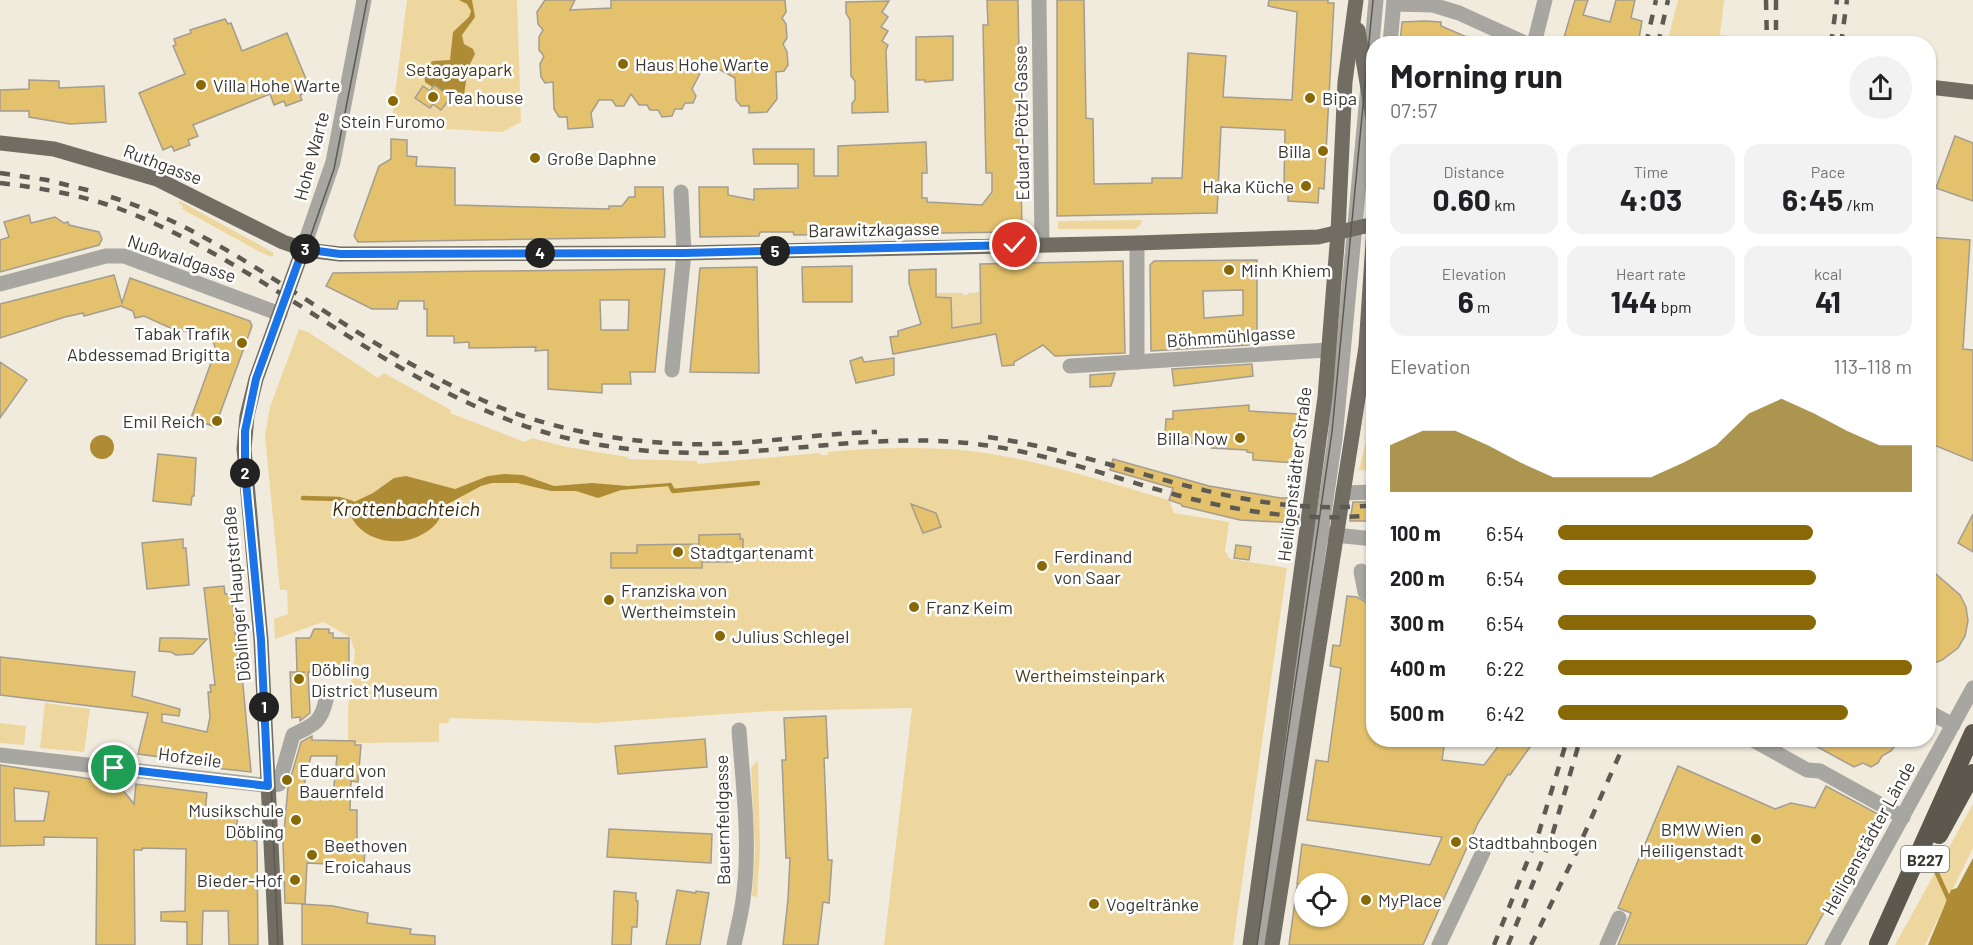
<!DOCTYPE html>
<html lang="en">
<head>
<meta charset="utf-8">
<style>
  body { margin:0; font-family:Barlow,sans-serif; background:#f2f2f2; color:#202124; height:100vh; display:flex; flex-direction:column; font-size:22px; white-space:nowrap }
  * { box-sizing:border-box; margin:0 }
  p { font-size:20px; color:#757577 }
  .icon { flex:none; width:33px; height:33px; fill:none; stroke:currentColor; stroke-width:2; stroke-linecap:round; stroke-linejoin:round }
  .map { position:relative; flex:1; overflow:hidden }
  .sheet { position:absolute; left:1366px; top:36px; width:570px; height:711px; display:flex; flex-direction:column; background:#fff; border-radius:24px; box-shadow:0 2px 4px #0004 }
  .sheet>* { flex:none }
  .controls { position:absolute; left:1294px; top:873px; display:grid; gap:12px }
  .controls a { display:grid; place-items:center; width:54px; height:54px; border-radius:50%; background:#fff; box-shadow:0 2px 4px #0004; font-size:30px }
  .pin { position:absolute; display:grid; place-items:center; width:51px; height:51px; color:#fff; margin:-26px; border:3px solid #fff; border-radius:50%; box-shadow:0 2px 6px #0007 }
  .km { position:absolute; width:30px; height:30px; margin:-15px; border-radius:50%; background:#222; color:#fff; font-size:16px; line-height:30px; text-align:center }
  .round { display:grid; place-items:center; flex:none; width:63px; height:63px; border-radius:32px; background:#f2f2f2 }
  .headline { display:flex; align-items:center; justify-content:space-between; height:102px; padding:0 24px }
  h1 { font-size:33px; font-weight:700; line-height:45px }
  .metrics { display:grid; grid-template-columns:repeat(3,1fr); gap:9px; height:102px; padding:6px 24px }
  .metrics div { display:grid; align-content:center; border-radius:15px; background:#f2f2f2; text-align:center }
  .metrics b { font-size:30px; font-weight:700 }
  .metrics small { font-size:16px; font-weight:400 }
  .metrics p { font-size:16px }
  .chart { height:168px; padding:12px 24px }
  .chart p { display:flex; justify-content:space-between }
  .chart svg { width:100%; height:108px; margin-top:6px; fill:#886906; opacity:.7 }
  ul { padding:0 24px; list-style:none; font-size:20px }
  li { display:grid; grid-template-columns:96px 72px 1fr; align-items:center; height:45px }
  li i { height:15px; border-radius:8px; background:#886906 }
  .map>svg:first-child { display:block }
  .green { fill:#eed79e }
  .water { fill:#ad8c35 }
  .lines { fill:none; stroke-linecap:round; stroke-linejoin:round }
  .stream { stroke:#ad8c35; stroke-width:4.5 }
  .building { fill:#e4c26d; stroke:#a39d90; stroke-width:1.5; fill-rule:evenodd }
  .minor { stroke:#a8a6a0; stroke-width:15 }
  .major { stroke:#716d63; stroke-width:15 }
  .highway { stroke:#5d584d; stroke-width:18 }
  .tram { stroke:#5c5a52; stroke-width:1.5 }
  .rail { stroke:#5c5a52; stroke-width:4.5; stroke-dasharray:10 10; stroke-linecap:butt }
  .route-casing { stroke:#fff; stroke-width:12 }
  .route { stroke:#1a73e8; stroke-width:8 }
  .poi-dot { fill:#886906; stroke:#fff; stroke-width:2 }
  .labels { text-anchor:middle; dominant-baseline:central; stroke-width:5; stroke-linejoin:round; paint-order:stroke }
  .shield { fill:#fff; stroke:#74736f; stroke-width:1.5 }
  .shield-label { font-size:16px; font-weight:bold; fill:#393731 }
  .poi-label { font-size:18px; fill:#393731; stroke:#fff; text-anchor:start }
  .park-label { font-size:18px; fill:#483a15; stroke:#fff }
  .street-label { font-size:18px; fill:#393731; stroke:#fff }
  .water-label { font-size:20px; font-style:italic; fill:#352801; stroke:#fff }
</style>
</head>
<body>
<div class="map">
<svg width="1973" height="945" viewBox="0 0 1973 945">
  <rect width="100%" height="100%" fill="#f0ebdd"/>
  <g class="green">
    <path d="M407 0H517L521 122 502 132 391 126Z"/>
    <path d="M1678 0H1724L1720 35 1758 39V43H1667Z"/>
    <path d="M180 201 274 253 272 257 260 252 182 209 183 206 179 204Z"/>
    <path d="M1142 220 1140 226 1134 229H1058V222L1060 221Z"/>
    <path d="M981 292V323L954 327 953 331 951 298 936 297V293H963V295H967L968 293Z"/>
    <path d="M299 329 308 332 378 378 384 373 451 410 450 413 525 442 532 438 566 447 628 457V459L697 461V464L820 453 821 455H828V452C875 448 923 446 970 451 1038 459 1104 482 1169 500L1174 513 1229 522 1225 551 1230 559 1287 568 1233 945H884L912 708 771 711 594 723 450 718 448 723H439V742L355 743 348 740V708L355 652 350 637 323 622 275 639 274 619 288 614 287 590H280L265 436 270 407Z"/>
    <path d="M1369 429 1374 431V471L1359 470Z"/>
    <path d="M45 703 90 709 84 752 40 748Z"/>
    <path d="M0 723 26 726 24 745 0 743Z"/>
    <path d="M758 760 760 850 757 897 752 896 755 850 751 768Z"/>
    <path d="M1973 804V848L1925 945H1895Z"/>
  </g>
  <g class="water">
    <path d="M459 0H472L475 17 462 35 464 44 473 49 475 54 468 68 464 95 458 101H453L425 82 424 67 433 61 450 60 453 32 469 17 471 11 467 4Z"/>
    <circle cx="102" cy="447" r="12"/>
    <path d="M504 474 523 475 554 486 592 483 628 486 671 483 670 486 621 490 598 498 576 491H551L517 483H492L481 486 444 506C439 511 441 513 439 519 436 526 427 532 421 535 400 547 366 542 353 520 349 514 348 509 352 503L373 493 394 478 406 476 455 489 488 476Z"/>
    <path d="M1973 858V945H1928L1951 890 1957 888Z"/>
  </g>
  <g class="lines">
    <g class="stream">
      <path d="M670 485 673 491 758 483"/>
      <path d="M303 498 339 499 352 503"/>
      <path d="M1936 871 1950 902"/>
    </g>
  </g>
  <g class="building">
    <path d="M545 0H575L570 10 611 8V0H785L786 12 782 18 786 24 787 38 783 44 787 52 788 65 784 71 776 72 777 99 767 112 749 113V106H741L736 100 735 78 706 62 692 89 696 96 693 103H685L682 109H675L672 116 662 117 658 110H650L647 105H639L631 94 624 106H616L612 100H599L591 113 593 127 568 129 567 117H559L554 109 553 82 545 83 541 77 540 64 544 56 539 50V37L543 30 538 24 537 12Z"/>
    <path d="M987 0H1018L1022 232 794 235 793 232H760L759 236 700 237 699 187H728V195L754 200V189L798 188V164H754L753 149H814V176H838V146L926 142 927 173H922V198H927V202L982 205 992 192V173H986L983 25H988Z"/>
    <path d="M1057 0H1084L1086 118 1093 119 1094 184 1152 183V178H1182L1188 53 1226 56 1223 97 1292 100 1297 12 1268 6 1269 0H1328V3H1334L1324 189 1319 188 1318 203 1288 201V187L1284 186 1285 130 1221 127 1217 213 1057 216Z"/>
    <path d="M1575 0H1588L1583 15 1610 22 1616 0H1635L1631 18 1642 21 1638 44H1562Z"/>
    <path d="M889 1 882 12 888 17 881 27 888 31 882 41 888 45 886 50 888 112 852 113V103L855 100V81L851 76 850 20 846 13V2Z"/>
    <path d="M225 19 228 24 231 23 242 51 287 33 311 91 300 95 302 100 286 106 284 101 274 105 270 94 193 125 198 136 188 140 190 145 174 151 172 146 163 150 139 93 185 74 173 46 176 45 174 39 191 33 190 30Z"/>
    <path d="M1425 21 1441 22V26L1483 44H1400L1402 22Z"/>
    <path d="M953 36V80L925 82V80H916V37Z"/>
    <path d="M29 80 59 81V88L104 86 106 122 70 124 29 117V111H0V90L29 89Z"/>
    <path d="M434 85 451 97 441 110 433 104 430 108 415 98 423 86 430 91Z"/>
    <path d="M1955 136 1973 143V201L1936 188Z"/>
    <path d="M391 139 407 140V156L417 157 416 166 455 168V205L609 209V206H622L629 197H635V187H663L665 237 358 242 354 236 379 166 391 159Z"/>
    <path d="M29 215 31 223 55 217 64 223 68 222 69 225 99 232 102 239 99 245 0 272V240L9 237 4 222Z"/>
    <path d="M1929 237 1970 240 1963 349 1973 350V461L1929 443Z"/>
    <path d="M1257 260V343H1249V345L1151 351 1150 265 1154 261ZM1243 290V315L1204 318 1203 291Z"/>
    <path d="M1123 261 1125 353 1055 356 1043 345 1014 362V365L1002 366 996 334 893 354 890 337 898 336V331L921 324 909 283V270L936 269V297L951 298 952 328 981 323 980 264Z"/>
    <path d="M852 266V302H803L802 267Z"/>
    <path d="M757 267 759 373 690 372 700 268Z"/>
    <path d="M665 269 655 372H630L631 384H602V393L548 389V350L535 351 536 347 469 348V342L454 343V336H427V309H424V301H399L397 309H372L326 286 333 273ZM600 300H629L628 330H601Z"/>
    <path d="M114 275 122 303 130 278 250 321 252 326 215 427 191 418 216 349 211 337 188 328 187 332 176 328 175 330 144 316 135 318 133 311 121 306 84 316 83 313 65 317 0 338V304Z"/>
    <path d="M862 357 864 362 894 358V375L856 383 850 361Z"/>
    <path d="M0 362 27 380 0 418Z"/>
    <path d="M1252 364 1253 376 1174 386 1172 369Z"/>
    <path d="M1115 373 1111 386 1090 387V375Z"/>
    <path d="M1249 405V411L1299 414 1296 463 1253 460V453L1247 452V450L1211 448 1212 444 1171 442 1172 434 1165 433 1166 419H1173V411Z"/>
    <path d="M158 454 196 458 194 496H192L191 505 153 501Z"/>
    <path d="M1113 459 1209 486 1281 498H1298L1296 523 1240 520 1182 506 1181 504 1169 500 1173 488 1110 470Z"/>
    <path d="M1353 502H1374V521H1350Z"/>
    <path d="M911 504 936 513 941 527 923 533Z"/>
    <path d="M1973 514V552L1958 543Z"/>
    <path d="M740 534V539H743V560L740 562H702V568H611V553H637V545L699 544V535Z"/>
    <path d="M183 539V548H186L189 585 147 589 142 543Z"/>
    <path d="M1236 545 1251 547 1249 560 1234 558Z"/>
    <path d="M1929 568 1960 595 1966 607 1968 621 1965 636 1958 648 1942 660 1929 665Z"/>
    <path d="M224 586 225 594H232L236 642H239L251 772 188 765V762L176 759 138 754 148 713 0 695V657L135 672 132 696 180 709 179 716 162 714V722L207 732 210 717 208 692H211L210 685H215L204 588Z"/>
    <path d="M1347 596 1357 597 1374 607V740H1445L1442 760 1484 765 1503 740H1535L1510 775 1508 774 1478 823 1423 945H1289L1297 886H1305V916H1338V884H1297L1302 844 1430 865 1442 837 1307 820 1316 760 1328 762 1341 668 1330 666 1333 645 1340 646Z"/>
    <path d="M314 629H329V633H333V638H349V672H308L310 713 300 721V717L292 718 290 672H305H297L296 638H310Z"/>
    <path d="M160 638H177L207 639 193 654 176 655 171 652 159 651Z"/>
    <path d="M826 716 828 758H824L828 860H832L829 903 823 902 818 945H783L788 899 790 858H786L782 760H786L784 718Z"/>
    <path d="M312 736V740L355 741V745H361L358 782 351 781 350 810H357V849H365L364 866 307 863 305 904 285 903 283 843 288 787 301 742ZM311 756H337L333 795 302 794Z"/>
    <path d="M705 739 707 767 618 774 615 746Z"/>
    <path d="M1805 740H1900L1891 751 1882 756 1878 763 1871 767 1863 763 1854 767Z"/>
    <path d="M0 765 117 783 134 804 136 784 207 793 205 812 238 815 235 838 257 841 258 945H229L228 911H203L202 945H187V922L161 921V912L185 911 186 849 142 848V850H134L135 945H96L97 838 44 837V845L0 846ZM14 788 49 792 44 821H15Z"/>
    <path d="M1678 766 1775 809 1791 803 1815 808 1826 786 1878 814 1806 945H1618L1631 913 1618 908Z"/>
    <path d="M609 829 712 834 711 863 607 857Z"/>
    <path d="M677 890 696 893V891L709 893 700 945H666Z"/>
    <path d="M614 891 636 893V901H638L637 927H632L631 945H612Z"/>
    <path d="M302 904 333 906 368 913 367 923 411 929 410 934 435 936V945H302Z"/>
  </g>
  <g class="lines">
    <g class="minor">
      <path d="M1039 0 1042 245"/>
      <path d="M1394 4 1433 5 1459 13 1527 44"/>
      <path d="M1390 44 1394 0"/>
      <path d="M1534 44 1545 0"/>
      <path d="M1137 243V362"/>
      <path d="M303 249 333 162 364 0"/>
      <path d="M0 284 106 256H124L280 314"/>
      <path d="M1070 366 1328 350"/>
      <path d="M672 370 684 253 681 192"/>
      <path d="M1343 493 1374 492"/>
      <path d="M1325 534 1374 539"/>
      <path d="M1361 571 1365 592 1374 597"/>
      <path d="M1929 712 1953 725"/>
      <path d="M1753 740 1807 770 1820 771 1903 817"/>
      <path d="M0 755 271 786 279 784 293 735C313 725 321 723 326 700"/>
      <path d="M734 945C737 930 741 915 743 900 751 844 743 786 739 730"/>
      <path d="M1260 945 1335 439 1376 0"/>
      <path d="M1439 945 1483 852"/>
      <path d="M1607 945 1619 918"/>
      <path d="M1832 945 1973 688"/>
    </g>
    <g class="major">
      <path d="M1358 30 1374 124"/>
      <path d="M1929 87 1973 92"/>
      <path d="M0 143 54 149 157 179 283 242 306 250 340 254 684 253 1137 243 1318 237 1374 224"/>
      <path d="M276 945 261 640 244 449 247 416 256 379 303 249"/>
      <path d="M1250 945 1325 397 1338 232 1345 82 1356 0"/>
      <path d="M1272 945 1366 347 1374 228"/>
    </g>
    <g class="highway">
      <path d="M1939 835 1973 773"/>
      <path d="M1878 944 1973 733"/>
    </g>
    <g class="tram">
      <path d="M278 945 265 646 248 474V433L259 384 334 169 367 0"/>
      <path d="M1257 945 1332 432 1373 0"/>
    </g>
    <g class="rail">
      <path d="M1766 0 1767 44"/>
      <path d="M1776 0V44"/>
      <path d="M1646 44 1656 0"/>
      <path d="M1658 44 1668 0"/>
      <path d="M1831 44 1837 0"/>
      <path d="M1841 44 1847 0"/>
      <path d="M0 173 47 180 91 191"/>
      <path d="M0 183C41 188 82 195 120 209 259 262 370 368 509 420 580 448 661 456 737 452 817 448 896 434 976 444 1044 452 1108 476 1173 494 1239 512 1306 522 1374 515"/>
      <path d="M111 197C172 216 227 249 280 283 345 324 410 368 480 399 544 428 617 442 687 444 751 446 814 433 877 432"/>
      <path d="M988 437C1121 456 1235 520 1374 505"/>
      <path d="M1494 945 1539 832 1567 740"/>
      <path d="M1508 945 1552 836 1580 740"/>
      <path d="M1531 945 1575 855 1626 740"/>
    </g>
  </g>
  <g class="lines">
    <defs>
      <path id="route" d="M114 768 268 786 261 640 245 471V431L256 379 303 249 340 254 684 253 1015 245"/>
    </defs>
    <use href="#route" class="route-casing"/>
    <use href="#route" class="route"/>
  </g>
  <g class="poi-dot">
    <circle cx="623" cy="64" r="6"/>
    <circle cx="201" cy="85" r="6"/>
    <circle cx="433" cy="97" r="6"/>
    <circle cx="1310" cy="98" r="6"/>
    <circle cx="393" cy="101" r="6"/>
    <circle cx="1323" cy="151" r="6"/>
    <circle cx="535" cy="158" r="6"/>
    <circle cx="1306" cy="186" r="6"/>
    <circle cx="1229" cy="270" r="6"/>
    <circle cx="242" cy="343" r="6"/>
    <circle cx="217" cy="421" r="6"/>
    <circle cx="1240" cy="438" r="6"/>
    <circle cx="678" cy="552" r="6"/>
    <circle cx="1042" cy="566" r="6"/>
    <circle cx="609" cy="600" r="6"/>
    <circle cx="914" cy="607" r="6"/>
    <circle cx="720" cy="636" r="6"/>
    <circle cx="299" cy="679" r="6"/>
    <circle cx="287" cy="780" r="6"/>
    <circle cx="296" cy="820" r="6"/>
    <circle cx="1756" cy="839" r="6"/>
    <circle cx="1456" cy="842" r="6"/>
    <circle cx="312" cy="855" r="6"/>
    <circle cx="295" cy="880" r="6"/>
    <circle cx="1366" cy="900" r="6"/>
    <circle cx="1094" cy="904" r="6"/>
  </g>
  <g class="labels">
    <rect class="shield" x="1901" y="846" width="48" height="26" rx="4.5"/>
    <g class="shield-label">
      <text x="1925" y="859">B227</text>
    </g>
    <g class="poi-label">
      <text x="635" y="64">Haus Hohe Warte</text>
      <text x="213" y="85">Villa Hohe Warte</text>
      <text x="445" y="97">Tea house</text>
      <text x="1322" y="98">Bipa</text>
      <text x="393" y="121" text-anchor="middle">Stein Furomo</text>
      <text x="1311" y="151" text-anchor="end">Billa</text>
      <text x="547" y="158">Große Daphne</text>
      <text x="1294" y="186" text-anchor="end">Haka Küche</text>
      <text x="1241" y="270">Minh Khiem</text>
      <text x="230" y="333" text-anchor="end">Tabak Trafik<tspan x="230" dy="21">Abdessemad Brigitta</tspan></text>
      <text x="205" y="421" text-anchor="end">Emil Reich</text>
      <text x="1228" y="438" text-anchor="end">Billa Now</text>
      <text x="690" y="552">Stadtgartenamt</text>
      <text x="1054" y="556">Ferdinand<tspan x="1054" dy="21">von Saar</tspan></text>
      <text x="621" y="590">Franziska von<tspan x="621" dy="21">Wertheimstein</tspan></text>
      <text x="926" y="607">Franz Keim</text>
      <text x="732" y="636">Julius Schlegel</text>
      <text x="311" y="669">Döbling<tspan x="311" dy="21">District Museum</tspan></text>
      <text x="299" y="770">Eduard von<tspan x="299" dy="21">Bauernfeld</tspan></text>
      <text x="284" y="810" text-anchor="end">Musikschule<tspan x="284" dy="21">Döbling</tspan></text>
      <text x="1744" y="829" text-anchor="end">BMW Wien<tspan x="1744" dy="21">Heiligenstadt</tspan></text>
      <text x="1468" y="842">Stadtbahnbogen</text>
      <text x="324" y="845">Beethoven<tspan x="324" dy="21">Eroicahaus</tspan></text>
      <text x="283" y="880" text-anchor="end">Bieder-Hof</text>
      <text x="1378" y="900">MyPlace</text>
      <text x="1106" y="904">Vogeltränke</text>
    </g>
    <g class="park-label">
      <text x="459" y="69">Setagayapark</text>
      <text x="1090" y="675">Wertheimsteinpark</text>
    </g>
    <g class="street-label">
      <text transform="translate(1021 123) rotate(-91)">Eduard-Pötzl-Gasse</text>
      <text transform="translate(311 156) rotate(-75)">Hohe Warte</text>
      <text transform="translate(163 164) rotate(21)">Ruthgasse</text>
      <text transform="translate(874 229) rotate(-1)">Barawitzkagasse</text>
      <text transform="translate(182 258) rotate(19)">Nußwaldgasse</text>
      <text transform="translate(1231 336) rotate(-4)">Böhmmühlgasse</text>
      <text transform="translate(1294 474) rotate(-83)">Heiligenstädter Straße</text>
      <text transform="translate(236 594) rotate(-95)">Döblinger Hauptstraße</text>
      <text transform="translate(190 757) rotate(7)">Hofzeile</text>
      <text transform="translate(722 820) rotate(-91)">Bauernfeldgasse</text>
      <text transform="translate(1868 838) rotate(-61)">Heiligenstädter Lände</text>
    </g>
    <g class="water-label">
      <text x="406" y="508">Krottenbachteich</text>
    </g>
  </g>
</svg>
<div class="controls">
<a><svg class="icon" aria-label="locate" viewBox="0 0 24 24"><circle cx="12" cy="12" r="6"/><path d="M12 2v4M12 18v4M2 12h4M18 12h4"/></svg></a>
</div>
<div class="pin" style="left:114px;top:768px;background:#1e9e55"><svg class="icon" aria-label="arrive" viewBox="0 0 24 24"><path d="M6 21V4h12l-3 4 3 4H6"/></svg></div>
<div class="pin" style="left:1015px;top:245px;background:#d93025"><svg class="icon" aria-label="check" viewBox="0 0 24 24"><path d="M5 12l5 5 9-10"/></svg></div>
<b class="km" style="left:264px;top:707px">1</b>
<b class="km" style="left:245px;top:473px">2</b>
<b class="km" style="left:305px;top:249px">3</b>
<b class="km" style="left:540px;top:253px">4</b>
<b class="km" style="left:775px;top:251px">5</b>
<section class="sheet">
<div class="headline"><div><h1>Morning run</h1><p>07:57</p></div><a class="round"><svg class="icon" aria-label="share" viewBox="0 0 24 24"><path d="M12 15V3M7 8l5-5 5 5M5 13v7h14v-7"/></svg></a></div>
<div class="metrics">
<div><p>Distance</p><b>0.60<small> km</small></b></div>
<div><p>Time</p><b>4:03</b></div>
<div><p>Pace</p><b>6:45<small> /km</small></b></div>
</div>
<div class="metrics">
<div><p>Elevation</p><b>6<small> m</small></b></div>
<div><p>Heart rate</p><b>144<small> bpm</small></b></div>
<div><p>kcal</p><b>41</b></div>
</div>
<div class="chart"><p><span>Elevation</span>113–118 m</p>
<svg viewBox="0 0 160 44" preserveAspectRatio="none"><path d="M0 44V25L10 19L20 19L30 25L40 32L50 38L60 38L70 38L80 38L90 32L100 25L110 12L120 6L130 12L140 19L150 25L160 25V44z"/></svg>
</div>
<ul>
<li><b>100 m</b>6:54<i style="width:72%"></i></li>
<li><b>200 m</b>6:54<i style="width:73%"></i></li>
<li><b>300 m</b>6:54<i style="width:73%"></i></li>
<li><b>400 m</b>6:22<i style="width:100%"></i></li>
<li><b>500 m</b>6:42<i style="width:82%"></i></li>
</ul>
</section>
</div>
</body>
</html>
